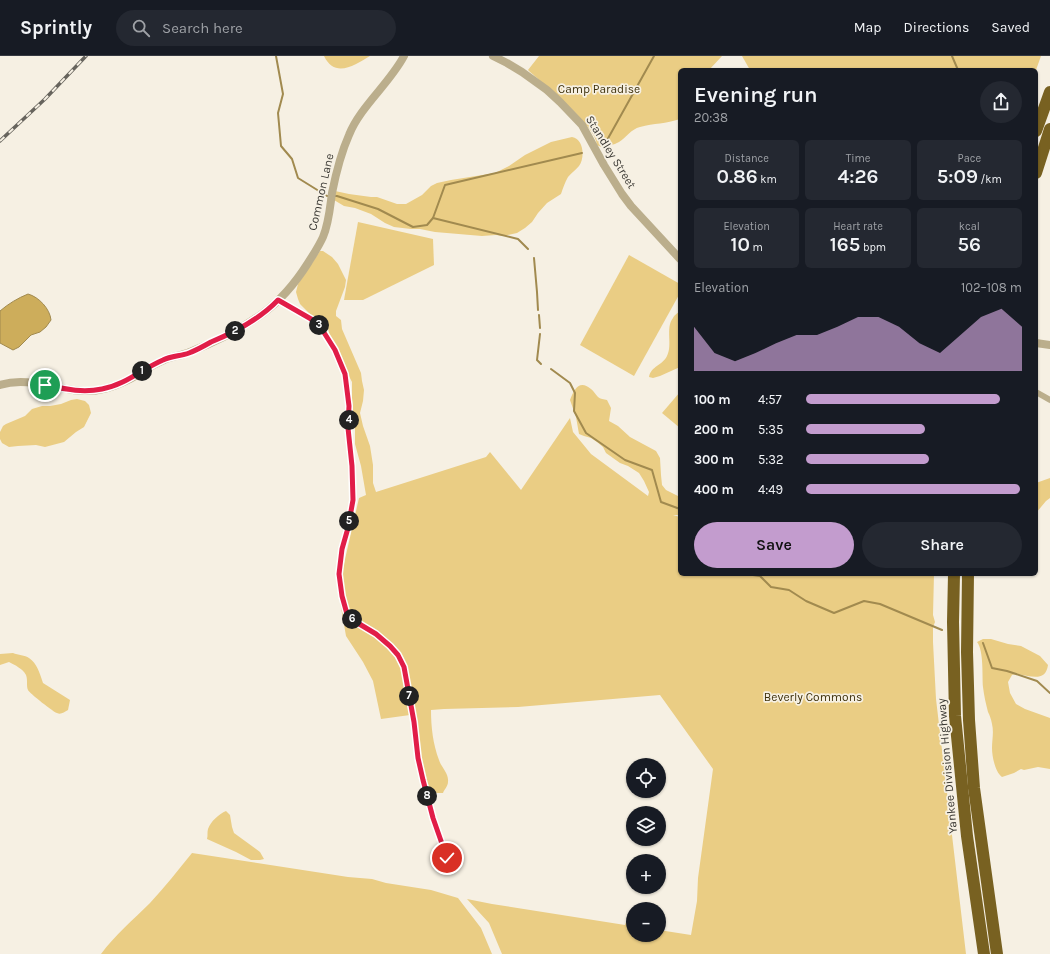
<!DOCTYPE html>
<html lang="en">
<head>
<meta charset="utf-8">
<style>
  body { margin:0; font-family:Karla,sans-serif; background:#242831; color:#f1f3f6; height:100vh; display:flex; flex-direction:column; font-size:15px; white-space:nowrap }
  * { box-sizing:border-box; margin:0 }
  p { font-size:13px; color:#9ea1a6 }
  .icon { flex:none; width:22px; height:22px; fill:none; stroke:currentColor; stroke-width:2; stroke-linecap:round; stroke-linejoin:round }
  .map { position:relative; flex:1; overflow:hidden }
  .drawer { position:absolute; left:678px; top:12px; width:360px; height:508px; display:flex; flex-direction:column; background:#171b24; border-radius:6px; box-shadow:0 1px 3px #0004 }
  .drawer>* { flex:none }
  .tools { position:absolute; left:626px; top:702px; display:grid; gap:8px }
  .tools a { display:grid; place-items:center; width:40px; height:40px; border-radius:50%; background:#171b24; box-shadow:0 1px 3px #0004; font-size:20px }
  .pin { position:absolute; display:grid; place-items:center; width:34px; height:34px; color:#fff; margin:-17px; border:2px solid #fff; border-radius:50%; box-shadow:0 1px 4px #0007 }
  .km { position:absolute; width:20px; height:20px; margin:-10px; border-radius:50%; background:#222; color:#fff; font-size:11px; line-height:20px; text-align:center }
  .round { display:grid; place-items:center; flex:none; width:42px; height:42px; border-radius:21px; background:#242831 }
  .overview { display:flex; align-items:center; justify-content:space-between; height:68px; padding:0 16px }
  h1 { font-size:22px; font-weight:600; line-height:30px }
  .stats { display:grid; grid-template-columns:repeat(3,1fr); gap:6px; height:68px; padding:4px 16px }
  .stats div { display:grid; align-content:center; border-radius:6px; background:#242831; text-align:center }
  .stats b { font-size:20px; font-weight:600 }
  .stats small { font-size:11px; font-weight:400 }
  .stats p { font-size:11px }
  .chart { height:112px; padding:8px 16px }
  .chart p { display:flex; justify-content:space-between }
  .chart svg { width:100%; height:72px; margin-top:4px; fill:#c39cce; opacity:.7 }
  .button { display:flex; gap:8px; margin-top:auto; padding:8px 16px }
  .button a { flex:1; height:46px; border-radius:24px; background:#c39cce; color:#111; font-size:16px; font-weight:600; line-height:46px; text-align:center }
  .button a+a { background:#242831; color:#f1f3f6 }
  ul { padding:0 16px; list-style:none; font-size:13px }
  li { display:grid; grid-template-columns:64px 48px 1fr; align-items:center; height:30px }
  li i { height:10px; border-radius:5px; background:#c39cce }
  header { display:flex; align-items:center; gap:24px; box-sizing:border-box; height:56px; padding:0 20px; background:#171b24; border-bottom:1px solid #363941 }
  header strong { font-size:19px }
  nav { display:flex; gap:22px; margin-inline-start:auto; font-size:14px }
  .search { width:280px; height:36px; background:#242831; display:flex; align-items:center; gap:10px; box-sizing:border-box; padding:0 14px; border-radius:22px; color:#9ea1a6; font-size:15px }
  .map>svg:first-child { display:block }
  .green { fill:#eacd84 }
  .water { fill:#cdad5b; stroke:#a18a4f }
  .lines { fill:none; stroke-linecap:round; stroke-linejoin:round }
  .stream { stroke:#a18a4f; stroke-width:2 }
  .minor { stroke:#bbae8c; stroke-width:6 }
  .tertiary { stroke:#bbae8c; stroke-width:8 }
  .motorway { stroke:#786121; stroke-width:12 }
  .rail-casing { stroke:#67645d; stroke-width:3.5 }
  .rail { stroke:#f6f0e3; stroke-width:2; stroke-dasharray:6; stroke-linecap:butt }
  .route-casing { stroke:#fff; stroke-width:8 }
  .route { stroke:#e11d48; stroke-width:5 }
  .labels { text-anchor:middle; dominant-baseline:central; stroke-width:3.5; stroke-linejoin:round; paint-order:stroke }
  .park-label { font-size:12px; fill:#3e310c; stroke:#f6f0e3 }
  .street-label { font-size:12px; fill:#3a3833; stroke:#f6f0e3 }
</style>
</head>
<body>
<header>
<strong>Sprintly</strong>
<div class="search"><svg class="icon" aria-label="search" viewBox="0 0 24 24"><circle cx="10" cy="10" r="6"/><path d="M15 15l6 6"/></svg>Search here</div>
<nav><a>Map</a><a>Directions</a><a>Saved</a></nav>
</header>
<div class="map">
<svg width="1050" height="898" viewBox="0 0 1050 898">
  <rect width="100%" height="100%" fill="#f6f0e3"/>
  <g class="green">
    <path d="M324 0H370C355 9 335 23 324 0Z"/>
    <path d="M539 0H722L709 14H680V63C666 68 654 67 640 71 631 73 626 82 619 86 614 89 607 90 601 91L597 89C596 69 543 28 528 14Z"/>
    <path d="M742 0H1041L1036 14H750Z"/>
    <path d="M572 81C584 83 585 102 579 110 576 114 571 117 568 121 565 126 563 132 561 138L547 147 538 157 532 166 525 172 517 177 503 180 496 179 482 180 435 176 420 173H411L394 171 385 167 371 158 355 152 344 150 334 144 335 135 349 138 371 141H377L397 148H406L422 139 431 130 437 127 451 124 495 117 509 110 525 99 551 86Z"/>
    <path d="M358 166 433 183 434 209 363 244H344Z"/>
    <path d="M320 195H323L332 201 338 208 346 224 345 231 336 255V260L341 264 342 273 361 317 362 325 364 334 363 345 360 357 363 370 370 390 373 409V427L376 436 486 401 490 396 521 434 570 362 573 376 591 398 648 440 649 436 644 425 639 417 628 410 620 407 606 397 603 391 597 386 591 382 584 380 579 378 576 361 570 344C574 334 579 323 591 333 594 335 595 338 598 341 600 343 604 343 607 344L611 352 609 365 618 370 630 381 656 395 660 402 661 419 662 429 666 434 680 441V459H673L680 461V518H934L933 559 935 566 933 571V586L936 643 966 898H502L489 867 467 843 492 848 625 869 628 861 633 858V879H659V874L691 879 697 845 698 822 713 713 660 639 518 651 444 653 431 654C431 671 433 688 439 704 441 711 449 717 448 726 448 730 444 734 443 737H437L430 733 425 722 420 702 412 679 410 659 381 663 373 625 363 606 346 580 338 534 359 442 366 439 361 410 355 388V374L352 344V326L330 283 328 271 324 265 314 262 300 248 298 243 296 236 298 228Z"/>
    <path d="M629 199 680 228V237L634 320 580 289Z"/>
    <path d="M680 255V311L660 320 653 322 649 321C651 310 663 309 667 300 673 289 665 272 673 262 674 259 678 257 680 255Z"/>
    <path d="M680 336V372L662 357Z"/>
    <path d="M77 343 85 345 89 349 91 357 84 371 76 376 64 386 45 391 36 389 18 390 9 391 2 387 0 383V376L3 370 6 368 25 360 32 353 42 350H50L61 348 71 344Z"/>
    <path d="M1050 422V442L1046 445 1036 457V427Z"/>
    <path d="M983 583H991L1008 588 1021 590 1040 600 1048 609C1045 630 1025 616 1012 619L1008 626 1010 637 1016 648 1025 653 1050 662V713L1038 711 1024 714 1021 713 1014 717 1002 721C995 716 992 700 992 692 992 684 994 676 992 668 991 663 990 660 988 656 986 648 984 640 983 631 982 620 984 595 977 586Z"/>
    <path d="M13 597C18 599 25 599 29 602 37 607 40 618 43 627L70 644 68 654C64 656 61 659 57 657 55 657 29 637 28 634 26 630 28 624 26 619 23 613 15 609 9 606L0 609V598Z"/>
    <path d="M226 755 230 759 232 771 234 777 260 796 264 803 260 804H251L236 796 207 783C208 780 207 776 208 773 211 765 219 758 226 755Z"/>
    <path d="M192 797 348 821 372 823 386 827 431 834 458 842 481 872 492 898H101C115 879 133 864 150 847 165 831 178 814 192 797Z"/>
  </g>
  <path class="water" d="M28 238C39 241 50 253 51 264L46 271 40 276 31 279 19 291 13 294 0 287V255C8 248 18 242 28 238Z"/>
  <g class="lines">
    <g class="stream">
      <path d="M276 0 283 38 278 57 281 90 292 103 298 122 327 140H330"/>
      <path d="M952 0 958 14"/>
      <path d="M606 86 654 0"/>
      <path d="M334 140H337L378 153 413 171 427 169 433 162 445 129 582 97"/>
      <path d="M433 162 518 183 528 193"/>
      <path d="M534 202 537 236 538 254"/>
      <path d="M539 259 540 272"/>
      <path d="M540 278 537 304 541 308"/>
      <path d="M551 313 570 327 575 337 574 355 586 377 625 404 652 414 661 446 680 453"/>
      <path d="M746 518 760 520 771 531 789 534 806 545 834 557 864 545 880 548 942 574"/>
      <path d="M983 587 992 612 1007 615 1037 625 1050 637"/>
    </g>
    <g class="minor">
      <path d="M278 244 318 267 335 293 345 318 349 350 348 372 352 410 353 444 348 472 342 493 339 518 342 541 347 558 355 566 375 578 390 590 398 599 404 611 414 666 418 702 423 724 433 762 447 802"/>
      <path d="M1036 336 1050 344"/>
    </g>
    <g class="tertiary">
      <path d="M493 0 507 7 522 16 547 34 560 46 582 69 604 109 622 138 631 150 680 203"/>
      <path d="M1036 287 1050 289"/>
      <path d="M0 329C35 318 70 342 104 333 113 331 122 327 130 323 141 317 151 309 164 304 172 300 181 300 190 296 215 286 240 274 262 258 280 245 296 226 308 207 313 199 319 190 323 181 329 167 330 151 332 137 336 117 341 97 349 79 360 51 390 27 404 0"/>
    </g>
    <g class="motorway">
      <path d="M1036 75 1050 36"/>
      <path d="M1036 117 1050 73"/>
      <path d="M954 518 953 566 955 660 967 780 984 898"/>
      <path d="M968 518 967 596 969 664 974 732 997 898"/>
    </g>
    <defs>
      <path id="rail" d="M0 85 45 43 86 0"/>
    </defs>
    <use href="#rail" class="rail-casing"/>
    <use href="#rail" class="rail"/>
  </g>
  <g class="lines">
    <defs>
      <path id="route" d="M45 329C65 333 82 337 102 333 125 329 142 313 163 304 171 300 181 300 189 297 197 294 204 290 211 286 235 276 260 263 278 244L318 267 335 294 345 318 349 350 348 372 352 410 353 444 348 472 342 493 339 518 342 540 347 558 356 566 376 578 390 590 398 599 404 611 414 666 418 702 423 724 433 762 447 802"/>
    </defs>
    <use href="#route" class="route-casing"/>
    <use href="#route" class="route"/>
  </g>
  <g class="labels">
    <g class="park-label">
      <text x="599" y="33">Camp Paradise</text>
      <text x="813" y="641">Beverly Commons</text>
    </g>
    <g class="street-label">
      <text transform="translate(611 96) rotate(58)">Standley Street</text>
      <text transform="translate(321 136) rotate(-77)">Common Lane</text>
      <text transform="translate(947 710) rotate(-95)">Yankee Division Highway</text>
    </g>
  </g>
</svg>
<div class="tools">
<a><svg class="icon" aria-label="locate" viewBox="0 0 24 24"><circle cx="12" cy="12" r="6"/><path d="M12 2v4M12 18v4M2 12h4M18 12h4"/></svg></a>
<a><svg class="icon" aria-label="layers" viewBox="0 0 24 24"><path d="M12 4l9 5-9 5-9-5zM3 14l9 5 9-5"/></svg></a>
<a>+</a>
<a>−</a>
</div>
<div class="pin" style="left:45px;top:329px;background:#1e9e55"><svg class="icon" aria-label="arrive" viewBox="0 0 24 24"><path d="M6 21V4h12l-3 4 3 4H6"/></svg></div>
<div class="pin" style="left:447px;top:802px;background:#d93025"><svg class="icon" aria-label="check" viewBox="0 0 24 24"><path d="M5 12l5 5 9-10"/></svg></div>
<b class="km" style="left:142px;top:315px">1</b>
<b class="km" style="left:235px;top:275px">2</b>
<b class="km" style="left:319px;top:269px">3</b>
<b class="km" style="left:349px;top:364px">4</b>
<b class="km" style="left:349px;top:465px">5</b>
<b class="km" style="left:352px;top:563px">6</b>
<b class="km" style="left:409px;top:640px">7</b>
<b class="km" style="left:427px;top:740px">8</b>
<section class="drawer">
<div class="overview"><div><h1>Evening run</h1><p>20:38</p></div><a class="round"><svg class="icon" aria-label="share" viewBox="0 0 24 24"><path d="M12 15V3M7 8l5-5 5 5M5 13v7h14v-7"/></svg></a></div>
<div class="stats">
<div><p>Distance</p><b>0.86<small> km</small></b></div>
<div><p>Time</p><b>4:26</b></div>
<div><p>Pace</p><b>5:09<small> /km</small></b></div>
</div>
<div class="stats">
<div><p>Elevation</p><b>10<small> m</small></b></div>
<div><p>Heart rate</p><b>165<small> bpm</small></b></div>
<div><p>kcal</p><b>56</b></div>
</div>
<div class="chart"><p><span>Elevation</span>102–108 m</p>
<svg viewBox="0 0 160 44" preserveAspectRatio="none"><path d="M0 44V17L10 33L20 38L30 33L40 27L50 22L60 22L70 17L80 11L90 11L100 17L110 27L120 33L130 22L140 11L150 6L160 17V44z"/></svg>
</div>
<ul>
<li><b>100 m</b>4:57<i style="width:90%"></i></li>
<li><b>200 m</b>5:35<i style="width:55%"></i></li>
<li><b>300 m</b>5:32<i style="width:57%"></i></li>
<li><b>400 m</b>4:49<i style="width:99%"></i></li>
</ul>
<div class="button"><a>Save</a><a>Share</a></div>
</section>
</div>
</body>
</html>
